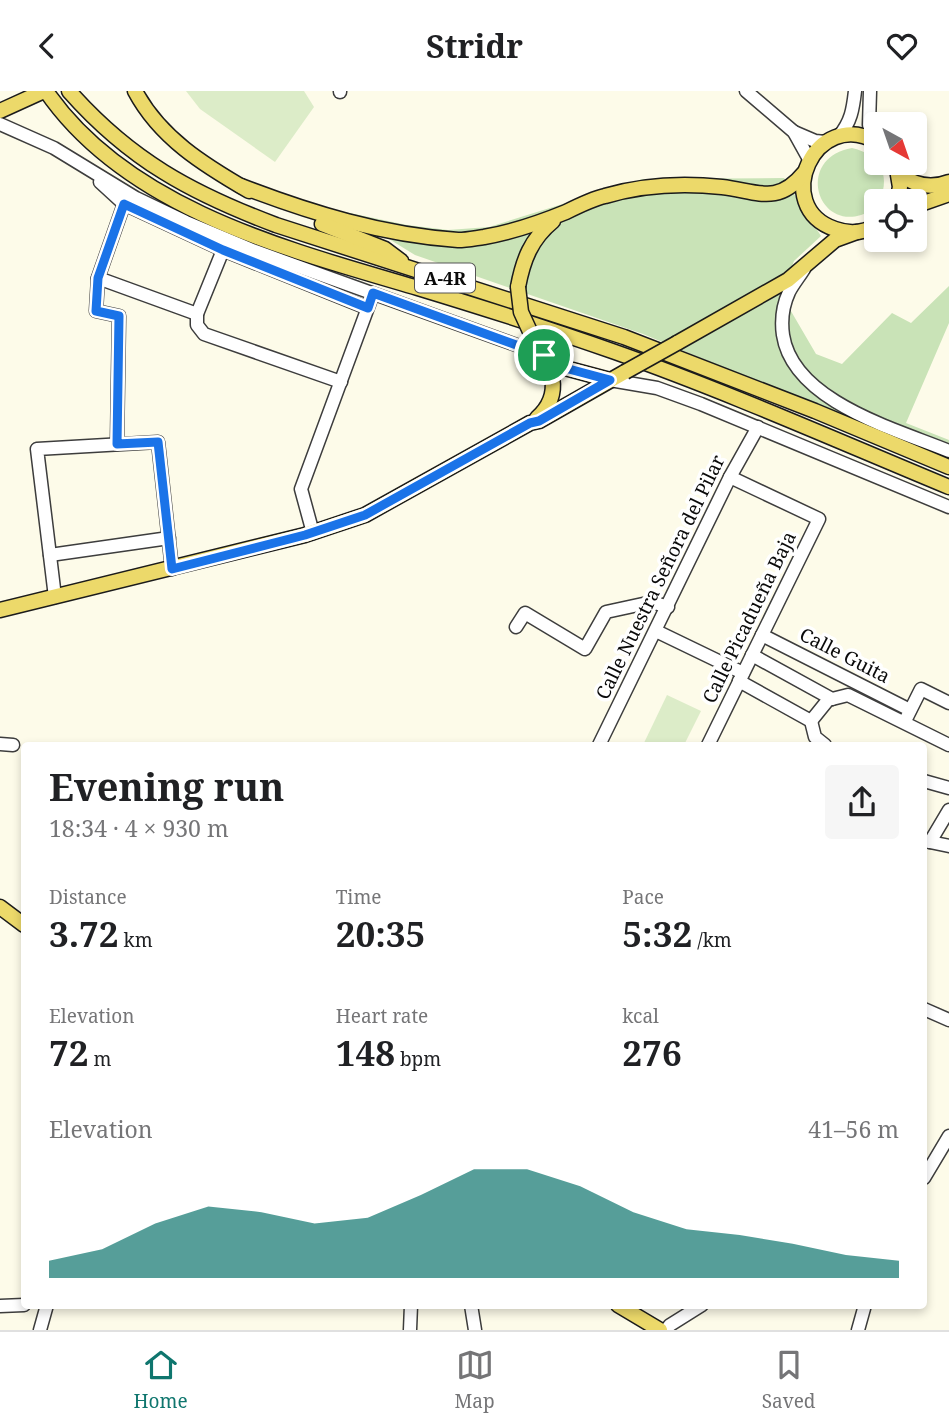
<!DOCTYPE html>
<html lang="en">
<head>
<meta charset="utf-8">
<style>
  body { margin:0; font-family:"Noto Serif",serif; background:#f6f6f6; color:#202124; height:100vh; display:flex; flex-direction:column; font-size:26px; white-space:nowrap }
  * { box-sizing:border-box; margin:0 }
  p { font-size:23px; color:#757577 }
  .icon { flex:none; width:38px; height:38px; fill:none; stroke:currentColor; stroke-width:2; stroke-linecap:round; stroke-linejoin:round }
  .map { position:relative; flex:1; overflow:hidden }
  .sheet { position:absolute; left:21px; top:651px; width:906px; height:567px; display:flex; flex-direction:column; background:#fff; border-radius:7px; box-shadow:0 4px 10px #0003 }
  .sheet>* { flex:none }
  .needle { width:46px; rotate:140deg }
  .controls { position:absolute; left:864px; top:21px; display:grid; gap:14px }
  .controls a { display:grid; place-items:center; width:63px; height:63px; border-radius:7px; background:#fff; box-shadow:0 4px 10px #0003; font-size:35px }
  .pin { position:absolute; display:grid; place-items:center; width:60px; height:60px; color:#fff; margin:-30px; border:4px solid #fff; border-radius:50%; box-shadow:0 2px 7px #0007 }
  .round { display:grid; place-items:center; flex:none; width:74px; height:74px; border-radius:7px; background:#f6f6f6 }
  .summary { display:flex; align-items:center; justify-content:space-between; height:119px; padding:0 28px }
  h1 { font-size:38px; font-weight:700; line-height:52px }
  .figures { display:grid; grid-template-columns:repeat(3,1fr); gap:10px; height:119px; padding:7px 28px }
  .figures div { display:grid; align-content:center }
  .figures b { font-size:35px; font-weight:700 }
  .figures small { font-size:19px; font-weight:400 }
  .figures p { font-size:19px }
  .chart { height:196px; padding:14px 28px }
  .chart p { display:flex; justify-content:space-between }
  .chart svg { width:100%; height:126px; margin-top:7px; fill:#0f766e; opacity:.7 }
  header { display:flex; justify-content:space-between; align-items:center; height:91px; padding:0 28px; background:#fff; font-size:32px; font-weight:700 }
  .tab-bar { display:flex; justify-content:space-around; align-items:center; height:98px; border-top:2px solid #e0e0e0; background:#fff; font-size:19px; color:#757577 }
  .tab-bar a { display:grid; justify-items:center; gap:4px }
  .tab-bar .on { color:#0f766e }
  .map>svg:first-child { display:block }
  .green { fill:#c9e3b7 }
  .pitch { fill:#dcecc8 }
  .lines { fill:none; stroke-linecap:round; stroke-linejoin:round }
  .minor-casing { stroke:#3d3d3d; stroke-width:15 }
  .major-casing { stroke:#1b1b1b; stroke-width:17 }
  .minor { stroke:#fff; stroke-width:12 }
  .major { stroke:#ecd96a; stroke-width:14 }
  .major-bridge-casing { stroke:#1b1b1b; stroke-width:17; stroke-linecap:butt }
  .major-bridge { stroke:#ecd96a; stroke-width:14 }
  .route-casing { stroke:#fff; stroke-width:14 }
  .route { stroke:#1a73e8; stroke-width:9 }
  .labels { text-anchor:middle; dominant-baseline:central; stroke-width:7; stroke-linejoin:round; paint-order:stroke }
  .shield { fill:#fff; stroke:#545454; stroke-width:2 }
  .shield-label { font-size:18px; font-weight:bold; fill:#0a0a0a }
  .street-label { font-size:19px; fill:#0a0a0a; stroke:#fff }
</style>
</head>
<body>
<header><svg class="icon" aria-label="back" viewBox="0 0 24 24"><path d="M15 5l-7 7 7 7"/></svg>Stridr<svg class="icon" aria-label="heart" viewBox="0 0 24 24"><path d="M12 20l-8-8c-3-5 5-10 8-4 3-6 11-1 8 4z"/></svg></header>
<div class="map">
<svg width="949" height="1239" viewBox="0 0 949 1239">
  <rect width="100%" height="100%" fill="#fdfbe9"/>
  <g class="green">
    <path d="M852 57C879 63 891 83 880 109L877 110C874 117 869 122 861 124 816 138 796 67 852 57Z"/>
    <path d="M784 87 821 145 794 170 781 203 816 263 842 273 892 222 911 232 949 195V232L906 332 949 349V370L643 243 415 164 345 121 407 134 448 139 489 136 643 88Z"/>
  </g>
  <g class="pitch">
    <path d="M186 0H304L314 16 275 71 200 18Z"/>
    <path d="M667 604 701 620 684 654H643Z"/>
  </g>
  <g class="lines">
    <defs>
      <g id="minor">
        <path d="M340 0V1"/>
        <path d="M746 0 794 41 809 68"/>
        <path d="M870 0 869 34 877 47"/>
        <path d="M0 33 54 57 136 107 186 131 255 160 544 264"/>
        <path d="M794 41 815 50 826 51"/>
        <path d="M839 45C851 31 853 18 855 0"/>
        <path d="M100 91 124 113 223 159 367 217"/>
        <path d="M124 113 98 187 197 223"/>
        <path d="M223 159 197 223V234L204 243 341 291"/>
        <path d="M804 178C799 186 793 193 789 201 783 214 781 230 783 244 793 310 895 338 949 360"/>
        <path d="M98 187 96 220 119 225 117 353"/>
        <path d="M610 289 657 297 701 313 949 416"/>
        <path d="M313 442 301 398 370 211"/>
        <path d="M50 464 169 447"/>
        <path d="M55 506 37 358 158 351 172 478"/>
        <path d="M516 536 525 522 585 558 606 521 652 511 668 516"/>
        <path d="M656 540 743 582"/>
        <path d="M762 544 910 619"/>
        <path d="M752 564 832 608 848 604 949 654"/>
        <path d="M739 590 811 630 815 646 825 654"/>
        <path d="M907 626 921 598 949 612"/>
        <path d="M811 630 828 609 832 608"/>
        <path d="M0 653 13 654"/>
        <path d="M599 654 730 386 758 336"/>
        <path d="M708 654 819 428 730 386"/>
        <path d="M924 690 949 697"/>
        <path d="M925 750 949 755"/>
        <path d="M930 751 949 719"/>
        <path d="M924 918 949 929"/>
        <path d="M924 1087 949 1045"/>
        <path d="M471 1214 475 1239"/>
        <path d="M0 1215 24 1214"/>
        <path d="M40 1239 47 1214"/>
        <path d="M410 1239 411 1214"/>
        <path d="M666 1239 670 1234 702 1214"/>
        <path d="M858 1239 865 1214"/>
      </g>
      <g id="major">
        <path d="M46 0C127 118 289 159 418 197 484 217 550 238 615 261 728 301 838 350 949 396"/>
        <path d="M69 0C130 69 191 102 276 134L624 246 815 320 949 376"/>
        <path d="M135 0C160 47 204 74 249 100"/>
        <path d="M0 20 44 0"/>
        <path d="M877 51C815 15 770 116 835 138 849 143 864 142 877 134"/>
        <path d="M896 72 900 96 897 110"/>
        <path d="M900 83C915 95 931 98 949 91"/>
        <path d="M241 95C311 122 383 144 458 149 467 149 476 147 484 146 513 141 539 132 566 121 578 115 592 108 605 105 642 94 684 92 722 96 757 100 777 115 804 82"/>
        <path d="M915 115 949 103"/>
        <path d="M322 133 385 158 401 170"/>
        <path d="M518 196C523 169 531 148 553 130"/>
        <path d="M533 247C551 274 565 302 537 327"/>
        <path d="M677 252 788 189 835 149 857 141"/>
        <path d="M544 264 565 277 610 289"/>
        <path d="M0 519 305 444 365 424 530 332 539 330 625 281"/>
        <path d="M0 816 24 834"/>
        <path d="M618 1214 660 1239"/>
      </g>
    </defs>
    <use href="#minor" class="minor-casing"/>
    <use href="#major" class="major-casing"/>
    <use href="#minor" class="minor"/>
    <use href="#major" class="major"/>
    <defs>
      <g id="major-bridge">
        <path d="M518 196 521 221 533 247"/>
        <path d="M625 281 677 252"/>
      </g>
    </defs>
    <use href="#major-bridge" class="major-bridge-casing"/>
    <use href="#major-bridge" class="major-bridge"/>
  </g>
  <g class="lines">
    <defs>
      <path id="route" d="M124 113 223 159 368 217 373 202 544 264 565 277 610 289 539 330 530 332 365 424 305 444 172 478 158 351 117 353 119 225 96 220 98 187Z"/>
    </defs>
    <use href="#route" class="route-casing"/>
    <use href="#route" class="route"/>
  </g>
  <g class="labels">
    <rect class="shield" x="415" y="172.5" width="60" height="29" rx="5"/>
    <g class="shield-label">
      <text x="445" y="187">A-4R</text>
    </g>
    <g class="street-label">
      <text transform="translate(660 486) rotate(-64)">Calle Nuestra Señora del Pilar</text>
      <text transform="translate(749 526) rotate(-64)">Calle Picadueña Baja</text>
      <text transform="translate(845 564) rotate(27)">Calle Guita</text>
    </g>
  </g>
</svg>
<div class="controls">
<a><svg class="needle" viewBox="-14 -14 28 28"><path d="M0-13l5 13h-10z" fill="#e53935"/><path d="M0 13l5-13h-10z" fill="#757577"/></svg></a>
<a><svg class="icon" aria-label="locate" viewBox="0 0 24 24"><circle cx="12" cy="12" r="6"/><path d="M12 2v4M12 18v4M2 12h4M18 12h4"/></svg></a>
</div>
<div class="pin" style="left:544px;top:264px;background:#1e9e55"><svg class="icon" aria-label="arrive" viewBox="0 0 24 24"><path d="M6 21V4h12l-3 4 3 4H6"/></svg></div>
<section class="sheet">
<div class="summary"><div><h1>Evening run</h1><p>18:34 · 4 × 930 m</p></div><a class="round"><svg class="icon" aria-label="share" viewBox="0 0 24 24"><path d="M12 15V3M7 8l5-5 5 5M5 13v7h14v-7"/></svg></a></div>
<div class="figures">
<div><p>Distance</p><b>3.72<small> km</small></b></div>
<div><p>Time</p><b>20:35</b></div>
<div><p>Pace</p><b>5:32<small> /km</small></b></div>
</div>
<div class="figures">
<div><p>Elevation</p><b>72<small> m</small></b></div>
<div><p>Heart rate</p><b>148<small> bpm</small></b></div>
<div><p>kcal</p><b>276</b></div>
</div>
<div class="chart"><p><span>Elevation</span>41–56 m</p>
<svg viewBox="0 0 160 44" preserveAspectRatio="none"><path d="M0 44V38L10 34L20 25L30 19L40 21L50 25L60 23L70 15L80 6L90 6L100 12L110 21L120 27L130 29L140 32L150 36L160 38V44z"/></svg>
</div>
</section>
</div>
<nav class="tab-bar">
<a class="on"><svg class="icon" aria-label="home" viewBox="0 0 24 24"><path d="M3 11l9-7 9 7M6 9v11h12V9"/></svg>Home</a>
<a><svg class="icon" aria-label="map" viewBox="0 0 24 24"><path d="M3 6l6-2 6 2 6-2v14l-6 2-6-2-6 2zM9 4v14M15 6v14"/></svg>Map</a>
<a><svg class="icon" aria-label="saved" viewBox="0 0 24 24"><path d="M7 4h10v16l-5-4-5 4z"/></svg>Saved</a>
</nav>
</body>
</html>
